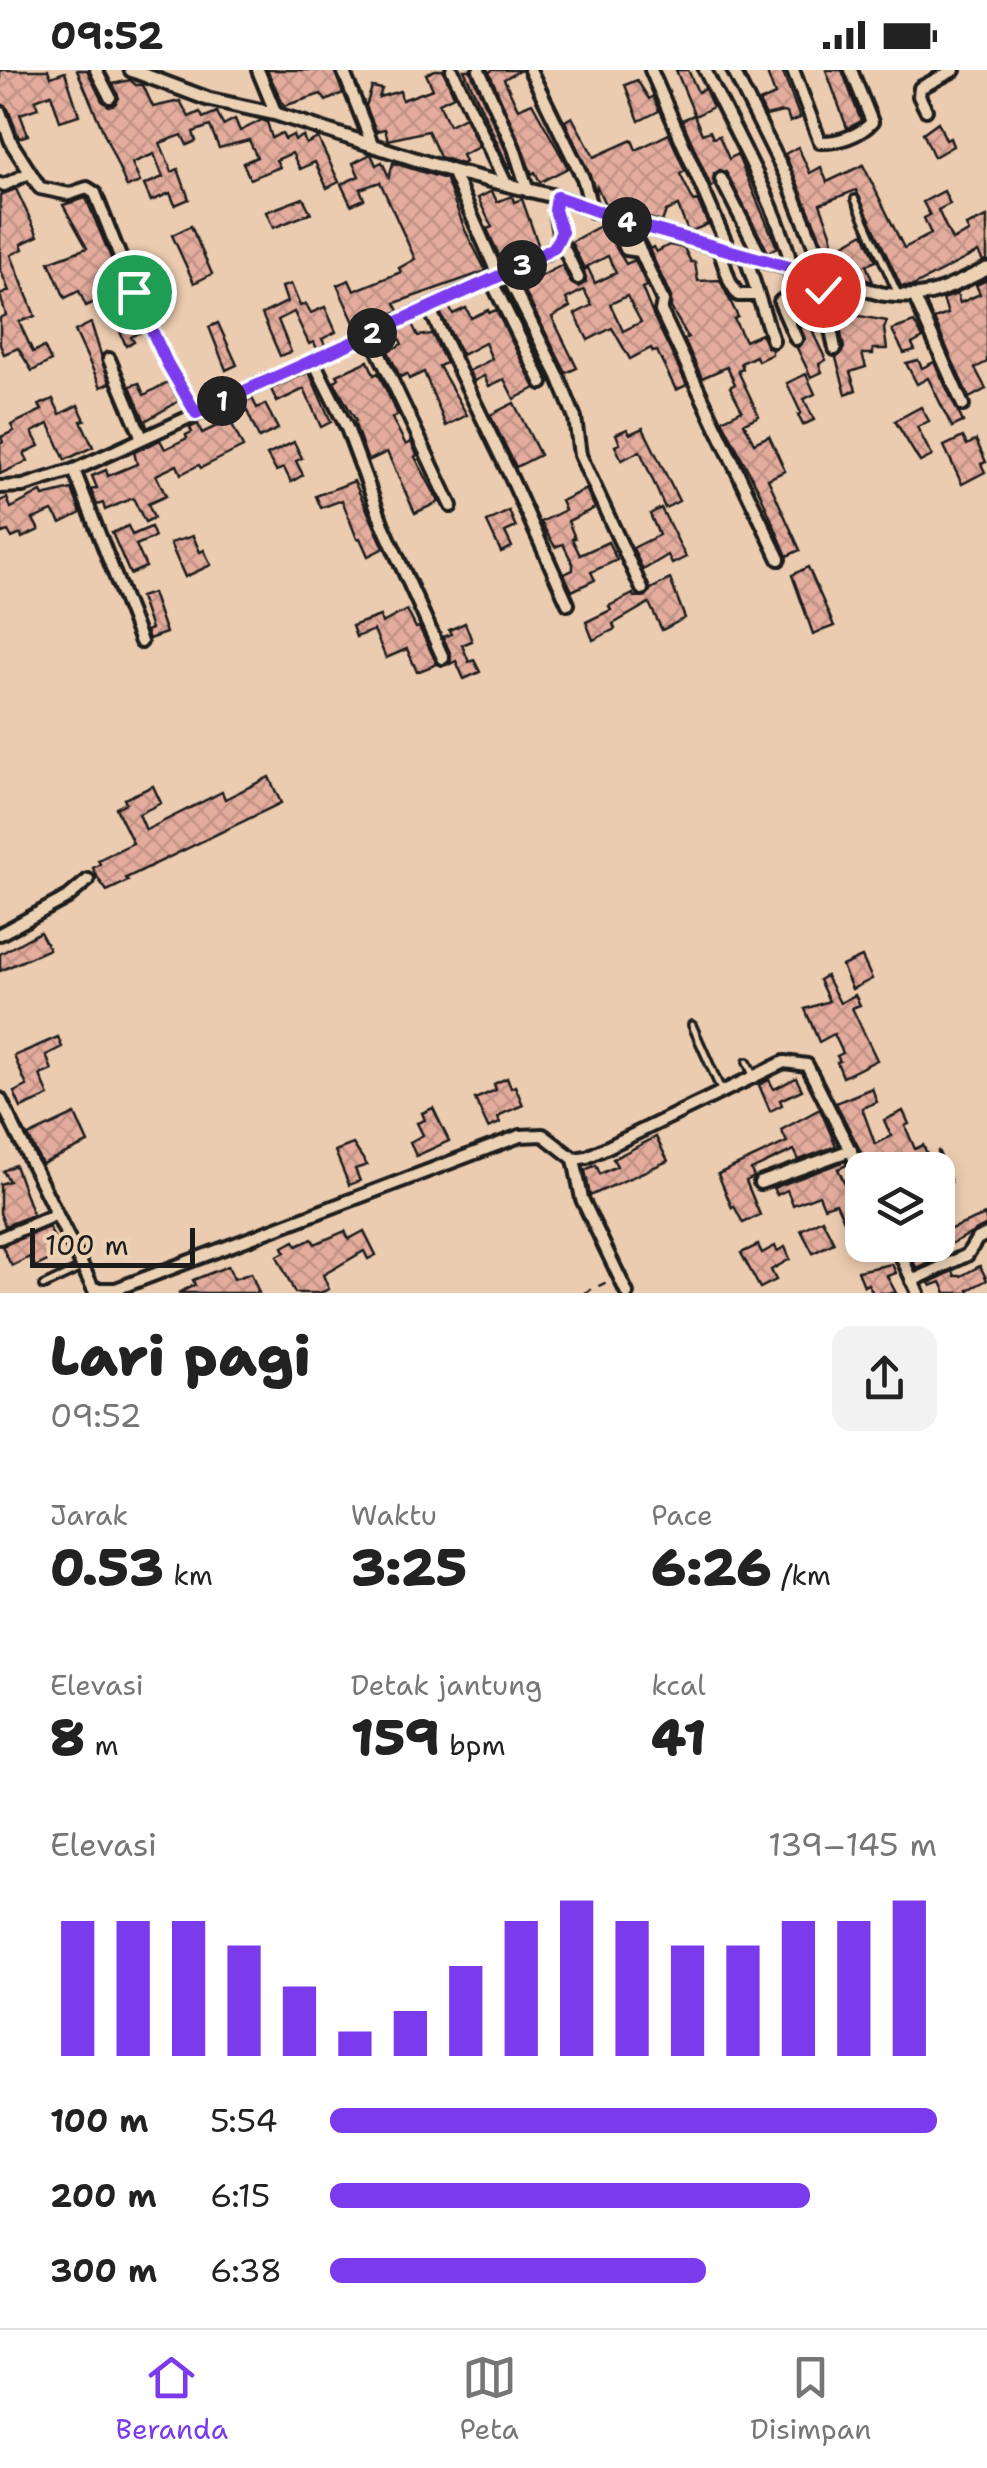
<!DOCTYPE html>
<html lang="id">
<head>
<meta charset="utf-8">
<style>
  body { margin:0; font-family:"Shantell Sans",sans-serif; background:#f2f2f2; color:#222; height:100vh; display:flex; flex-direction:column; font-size:38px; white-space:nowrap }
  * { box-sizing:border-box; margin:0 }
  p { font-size:32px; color:#767676 }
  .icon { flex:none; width:55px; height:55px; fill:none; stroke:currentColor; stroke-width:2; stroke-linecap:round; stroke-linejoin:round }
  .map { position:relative; height:1223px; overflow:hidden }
  .drawer { display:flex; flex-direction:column; background:#fff; flex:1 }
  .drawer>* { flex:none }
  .buttons { position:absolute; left:845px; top:1082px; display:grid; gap:20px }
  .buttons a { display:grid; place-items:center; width:110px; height:110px; border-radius:20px; background:#fff; box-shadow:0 5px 15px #0003; font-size:50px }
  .scale { position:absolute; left:30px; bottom:25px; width:165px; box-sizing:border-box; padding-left:10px; border:5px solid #1c1c1c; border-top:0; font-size:28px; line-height:35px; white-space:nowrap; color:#1c1c1c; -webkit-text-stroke:8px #ecd2b4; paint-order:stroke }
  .pin { position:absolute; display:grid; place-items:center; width:85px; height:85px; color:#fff; margin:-42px; border:5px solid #fff; border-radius:50%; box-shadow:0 2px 10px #0007 }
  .km { position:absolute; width:50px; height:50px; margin:-25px; border-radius:50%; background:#222; color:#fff; font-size:28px; line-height:50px; text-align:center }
  .round { display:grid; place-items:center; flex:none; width:105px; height:105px; border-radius:20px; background:#f2f2f2 }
  .headline { display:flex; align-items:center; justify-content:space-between; height:170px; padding:0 50px }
  h1 { font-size:55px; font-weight:800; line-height:75px }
  .metrics { display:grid; grid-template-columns:repeat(3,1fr); gap:15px; height:170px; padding:10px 50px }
  .metrics div { display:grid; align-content:center }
  .metrics b { font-size:50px; font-weight:800 }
  .metrics small { font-size:28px; font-weight:400 }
  .metrics p { font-size:28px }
  .chart { height:280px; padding:20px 50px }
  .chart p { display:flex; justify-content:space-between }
  .chart svg { width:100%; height:180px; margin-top:10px; stroke:#7c3aed; stroke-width:6 }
  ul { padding:0 50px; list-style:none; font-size:32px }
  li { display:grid; grid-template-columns:160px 120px 1fr; align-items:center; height:75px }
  li i { height:25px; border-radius:12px; background:#7c3aed }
  .status { display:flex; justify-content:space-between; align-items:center; height:70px; padding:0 50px; background:#fff; direction:ltr }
  .status svg { height:28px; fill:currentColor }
  .dock { display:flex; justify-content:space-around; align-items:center; height:140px; border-top:2px solid #e0e0e0; background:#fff; font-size:28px; color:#767676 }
  .dock a { display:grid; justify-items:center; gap:5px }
  .dock .selected { color:#7c3aed }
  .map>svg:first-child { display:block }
  .building { fill:url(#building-cross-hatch); stroke:#1c1c1c; stroke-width:2.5; fill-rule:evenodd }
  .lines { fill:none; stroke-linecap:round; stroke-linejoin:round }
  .service-casing { stroke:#1c1c1c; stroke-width:12 }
  .minor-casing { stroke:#1c1c1c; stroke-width:18 }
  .tertiary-casing { stroke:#1c1c1c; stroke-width:19 }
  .path { stroke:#1c1c1c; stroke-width:2.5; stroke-dasharray:8 8; stroke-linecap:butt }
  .service { stroke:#ecd2b4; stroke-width:5 }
  .minor { stroke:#ecd2b4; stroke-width:10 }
  .tertiary { stroke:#ecd2b4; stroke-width:11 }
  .route-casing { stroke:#fff; stroke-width:20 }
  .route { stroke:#7c3aed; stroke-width:12 }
</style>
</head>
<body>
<div class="status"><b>09:52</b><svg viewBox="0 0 49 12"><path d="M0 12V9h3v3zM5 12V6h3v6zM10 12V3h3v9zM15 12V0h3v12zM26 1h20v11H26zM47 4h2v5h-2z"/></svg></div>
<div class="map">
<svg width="987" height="1223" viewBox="0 0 987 1223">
  <defs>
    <pattern id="building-cross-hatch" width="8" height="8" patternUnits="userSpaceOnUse" patternTransform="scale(2.5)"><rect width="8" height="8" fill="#e3ac9d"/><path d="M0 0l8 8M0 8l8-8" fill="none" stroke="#c29387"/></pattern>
  </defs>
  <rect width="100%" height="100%" fill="#ecccb0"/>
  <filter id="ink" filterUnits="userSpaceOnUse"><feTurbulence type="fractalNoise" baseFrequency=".01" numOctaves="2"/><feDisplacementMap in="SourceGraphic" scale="20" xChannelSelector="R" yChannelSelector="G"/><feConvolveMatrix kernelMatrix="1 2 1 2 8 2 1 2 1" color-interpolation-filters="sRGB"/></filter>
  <g filter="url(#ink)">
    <g class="building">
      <path d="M0 0H48L51 7 65 2 79 45 60 51 51 24 35 30 38 38 20 44 28 65 19 68 8 39 0 33Z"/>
      <path d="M77 0H87L102 31 109 36 115 34 119 28 113 14 130 10 136 15H143L153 37 180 31 189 47 200 42 203 48 217 42 223 55 235 49 240 61 262 50 267 52 272 68 282 63 285 69 293 65 295 70 303 66 306 74 318 68 339 112 327 118 315 92 300 99 292 83 276 90 280 97 250 109 243 93 257 87 249 70 219 78 210 56 193 62 196 71 187 75 182 65 160 73 172 102 178 99 189 129 175 135 170 123 151 131 144 115 163 107 154 84 132 93 140 112 127 117Z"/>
      <path d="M267 0H334L343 23 326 31 321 24 284 36Z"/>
      <path d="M435 0H443L454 26 439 33 449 55 465 47 479 77 462 85 465 92 462 94 440 87 428 61 388 70 385 59 376 61 366 36 372 17 382 19 379 27 400 21 402 30 433 19 426 4Z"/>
      <path d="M464 0H470L506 81 511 98 509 99Z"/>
      <path d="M493 0H521L504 9 518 39 532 33 568 98 540 112 535 102 532 104 489 2Z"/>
      <path d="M676 0H688L698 22 705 19 713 37 695 46Z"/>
      <path d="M766 0H782L800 48 790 52 787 43 782 42 766 46 759 32 775 25Z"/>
      <path d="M826 0H842L861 51 852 56 847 58Z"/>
      <path d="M637 10 649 29 653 26 659 41 639 51 625 15Z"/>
      <path d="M694 45 702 64 710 61 713 68 719 66 729 89 737 84 777 177 768 182 726 102 720 100 714 104V115L711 117 682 50Z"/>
      <path d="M572 47 594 87 632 70 636 80 669 64 685 101 680 104 694 132 698 131 708 154 692 161 687 159 678 136 666 141 662 152 620 139 618 135 605 134 597 117 596 121 565 51Z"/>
      <path d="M938 52 946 70 950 68 953 76 934 87 923 63Z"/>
      <path d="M798 77 810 103 821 97 827 112 863 95 904 178 931 164 924 148 930 145 923 132 944 121 950 134 938 140 952 170 969 162 966 156 987 147V190L983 191 978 182 913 216H901L856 120 820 134 831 163 835 186 829 188 785 84Z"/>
      <path d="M371 84 376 95 382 92 389 107 393 93 446 109 465 160 486 201 395 233 399 241 356 257 337 215 349 210 354 221 401 202 399 198 415 189 380 112 360 119 364 129 351 135 341 114 359 106 353 93Z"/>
      <path d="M16 119 38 166 21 174 23 179 11 185 35 246 19 252 33 282 44 277 51 291 32 301 18 278 4 284 0 275V248L6 245 0 225 9 221 0 199V125Z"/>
      <path d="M492 121 497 132 512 126 514 132 522 129 539 177 502 192 487 159 492 157 478 128Z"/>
      <path d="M86 128 121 212 109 217 112 224 86 236 79 221 65 228 49 192 87 178 63 135Z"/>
      <path d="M303 128 311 143 273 158 266 142Z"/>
      <path d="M602 155 626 194 635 190 647 216 642 218 653 245 687 315 676 320 657 281 653 282 651 278 630 289 612 258 588 270 575 244 592 235 584 220 566 229 570 237 552 247 577 298 566 303 517 206 527 202 532 211 562 195 571 213 578 217 586 212 584 200 588 198 595 213 616 203 608 186 584 198 571 172ZM627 226 641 252 623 261 610 234Z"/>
      <path d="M191 156 212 204 194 213 172 165Z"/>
      <path d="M864 163 876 191 866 195 873 212 853 206 839 177Z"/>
      <path d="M643 166 650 179 653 177 656 182 669 175 684 178 691 192H695L698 211 720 210 738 247 734 249 745 271 761 264 767 277 772 280V284L758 291 756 286 741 293 743 299 738 301 759 346 744 353 754 373 769 366 785 401 768 409 800 480 787 486 760 423 722 350 742 340 730 317 735 314 727 297 702 308 684 269 688 267 671 238V227Z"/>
      <path d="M987 210V292L975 298 986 319 969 328 934 249 948 244 943 229 957 224 960 233 980 224 976 215Z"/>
      <path d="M291 214 300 236 306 234 311 243 325 237 336 262 322 269 325 275 317 279 314 272 309 274 294 242 278 250 291 282 280 286 262 244 287 232 282 217Z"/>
      <path d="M832 220 841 222 843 238 854 233 859 246 887 251 884 259 887 279H873V284H862L866 297 850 302 856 320 846 324 836 288 844 278Z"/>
      <path d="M814 222 822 260 813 262 814 265 826 290 819 294 822 302 811 307 797 278 805 269 791 235 800 224Z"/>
      <path d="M130 233 141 262 131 267 134 272 126 276 112 242Z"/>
      <path d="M449 237 453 244 466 238 471 248 488 240 489 243 496 240 535 318 514 329 504 309 489 316 484 306 474 311 469 301 492 289 485 273 462 285 440 242Z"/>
      <path d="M914 252 923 268 912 274 915 280 904 283 892 260Z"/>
      <path d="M91 253 110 313 101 317 75 261Z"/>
      <path d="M218 253 237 295 226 300 209 257Z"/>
      <path d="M412 254 418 266 432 264 446 293 439 296 467 345 446 356 424 302 409 309 407 304 400 307 388 281 402 274 396 262Z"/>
      <path d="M918 290 922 298 934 292 963 352 952 357 928 308 917 314 906 293Z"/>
      <path d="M368 291 374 305 378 303 398 345 392 348 406 375 411 372 417 385 415 387 439 432 415 443 387 382 368 391 354 352 356 351 334 312 339 308 337 305Z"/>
      <path d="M309 302 331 352 321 357 304 319 277 332 271 319Z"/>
      <path d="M806 304 815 324 804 329 814 350 803 355 798 345 801 343 787 313Z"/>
      <path d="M168 312 179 331 145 351 147 357 130 316 139 313 144 325Z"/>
      <path d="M252 328 257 338 265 334 278 359 259 368 243 332Z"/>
      <path d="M53 329 60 344 78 335 85 350 81 351 93 377 65 390 49 354 32 362 39 376 24 383 28 391 0 404V374L3 372 1 367 14 361 11 355 42 340 39 335Z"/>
      <path d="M514 333 540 385 516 397 490 345Z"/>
      <path d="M921 337 929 351 917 357 932 386 920 392 895 351Z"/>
      <path d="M230 350 243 377 201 398 199 395 181 404 177 395 156 405 166 426 148 434 154 448 145 452 133 428 105 440 103 433 97 435 91 420 97 418 92 406 106 400 108 406 137 394 134 382 160 370 165 379 187 368 186 365 192 362 190 358 198 354 202 363Z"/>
      <path d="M643 358 679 431 665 438 640 381 622 390 615 376 620 374 616 364 627 359 630 364Z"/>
      <path d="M963 367 967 375 976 370 986 392 981 394 985 402 962 414 944 376Z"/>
      <path d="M294 372 302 388 296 391 303 405 291 412 284 398 276 401 267 385Z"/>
      <path d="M354 411 384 478 368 486 360 468 357 469 342 430 321 438 316 426Z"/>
      <path d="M72 419 81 443 61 453 52 441 33 449 39 460 22 468 21 464 12 468 8 461 2 463 0 431 7 428 11 438 41 422 43 426Z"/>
      <path d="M586 419 595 438 568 451 575 468 572 469 580 485 608 472 617 490 591 502 595 510 572 521 564 504 573 500V494L563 474 555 477 541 452 565 440 561 431Z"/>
      <path d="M661 438 686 487 672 494 668 485 643 500 633 478 659 465 650 444Z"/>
      <path d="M509 441 516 457 505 462 512 477 501 482 487 452Z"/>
      <path d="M128 456 132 465 151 457 155 467 136 475 146 497 130 504 112 463Z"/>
      <path d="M193 466 200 482 204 480 211 495 185 507 170 473Z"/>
      <path d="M808 497 834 556 813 564 792 505Z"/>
      <path d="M670 509 685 548 662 560 649 533 613 554 615 559 593 570 586 552 611 540 609 536 633 524 634 527 646 526 651 519Z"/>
      <path d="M152 523 166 563 149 569 146 561 151 559 140 527Z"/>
      <path d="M407 540 416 558 419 557 437 594 417 602 407 579 386 588 374 560 356 567 352 556 380 546 382 553Z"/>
      <path d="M465 553 472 571 462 575 469 592 474 590 480 602 464 609 456 591 450 594 451 585 443 567 451 564 449 560Z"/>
      <path d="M269 707 281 733 126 808 128 811 107 821 99 810 93 798 100 794 98 790 133 773 116 738 126 733 124 729 153 716 161 733 139 744 146 760 222 722 225 729Z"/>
      <path d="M40 862 49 879 0 901V884Z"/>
      <path d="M862 887 872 909 852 919 842 896Z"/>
      <path d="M826 906 840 933 855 925 860 935 852 938 877 990 843 1007 837 992 840 991 837 986 843 983 834 964 819 972 805 939 829 931 819 910Z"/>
      <path d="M58 967 62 977 46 985 52 1000 40 1005 49 1026 21 1038 14 1022 27 1016 14 986Z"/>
      <path d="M507 1008 511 1018 515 1016 523 1035 504 1043 498 1048 500 1053 488 1058 475 1029 496 1020 494 1014Z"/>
      <path d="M796 1008 802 1020 780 1030 782 1035 770 1041 759 1015 769 1010 774 1019Z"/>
      <path d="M872 1018 877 1032 862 1038 875 1074 891 1066 884 1050 903 1041 909 1054 905 1056 915 1079 923 1075 931 1093 938 1090V1080L951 1112 938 1119V1100H870L836 1033Z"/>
      <path d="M433 1038 449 1071 416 1086 410 1072 423 1065 417 1053 425 1050 422 1043Z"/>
      <path d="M820 1039 836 1076 799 1090 794 1080 751 1100 754 1107 746 1111 760 1145 743 1153 734 1136 732 1138 718 1104 787 1072 781 1060Z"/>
      <path d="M75 1044 88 1073 42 1094 28 1066Z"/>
      <path d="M656 1067 668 1091 590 1126 585 1100 596 1095 600 1104 617 1096 613 1089Z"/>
      <path d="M353 1074 367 1095 355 1099 360 1111 349 1115 335 1081Z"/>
      <path d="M845 1091 847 1095 838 1099 845 1114 850 1112 862 1137V1150L847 1157 836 1133 824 1137 819 1125 793 1135 787 1120 777 1125 773 1118Z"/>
      <path d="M15 1095 33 1145 5 1156 0 1143V1114L9 1111 3 1101Z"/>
      <path d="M985 1145 987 1155 941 1179 945 1186 917 1199 907 1178 938 1175V1164Z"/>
      <path d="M822 1149 834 1173 813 1183 801 1160Z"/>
      <path d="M49 1157 57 1174 52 1177 57 1186 35 1197 30 1187 12 1196 10 1193 2 1176Z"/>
      <path d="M345 1161 349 1169 364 1161 376 1185 368 1189 364 1181 323 1205 329 1219 320 1223H295L277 1186 285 1182 283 1177 294 1171 297 1176 312 1169 315 1174Z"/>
      <path d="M758 1175 762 1183 775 1176 777 1181 785 1177 790 1189 771 1200 776 1210 760 1218 741 1183Z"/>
      <path d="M892 1194 896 1203 887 1206 896 1223H873L868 1214 864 1216 858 1201Z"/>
      <path d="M228 1196 234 1209 251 1203 259 1223H178L195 1215 193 1210Z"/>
      <path d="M980 1196 987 1210 968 1220 970 1223H946L941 1212 931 1216 929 1213 953 1201 955 1206H961Z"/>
    </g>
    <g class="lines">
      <defs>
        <g id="service">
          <path d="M855 129 897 222"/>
          <path d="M692 955 721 1020"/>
          <path d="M747 992 753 1005"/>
          <path d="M43 1216 81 1198"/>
        </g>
        <g id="minor">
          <path d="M96 0 110 27"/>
          <path d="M258 0 276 44"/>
          <path d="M343 0 372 74"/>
          <path d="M452 0 506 114"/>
          <path d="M479 0 514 78 528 121"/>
          <path d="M530 0 583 108 592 141"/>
          <path d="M651 0 729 180"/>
          <path d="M705 0C733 59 775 131 791 193 793 203 790 213 792 223L780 232 796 269"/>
          <path d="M733 0 786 106 827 208 823 220 835 279"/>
          <path d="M793 0 820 72C837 73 861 65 872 52L851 0"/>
          <path d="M926 40 919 26 920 18 954 0"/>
          <path d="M0 42 12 74 40 118 69 124 87 118 95 123 134 222 167 293 196 343"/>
          <path d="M452 101 499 207"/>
          <path d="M721 109 762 189"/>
          <path d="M0 114 4 115 29 103"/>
          <path d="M619 149 618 161 626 179 640 181"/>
          <path d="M634 154 633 165 663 231 661 241 779 489"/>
          <path d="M560 170 578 208"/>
          <path d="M718 177 730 212 738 225H756"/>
          <path d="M745 185 773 271"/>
          <path d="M506 203 558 306 575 348 580 385 642 519"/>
          <path d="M491 210 542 313"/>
          <path d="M915 228 963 335"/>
          <path d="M429 238 508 401 568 534"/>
          <path d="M370 264 451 436"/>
          <path d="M109 289 142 368"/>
          <path d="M313 290 347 358 383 455 443 588"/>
          <path d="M74 400 141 572"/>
          <path d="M0 417 23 416 74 400 547 183 560 170 555 140 557 127"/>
          <path d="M0 864 68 827 88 810"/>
          <path d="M0 1029 95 1222"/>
          <path d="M574 1089 582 1129 627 1223"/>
          <path d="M760 1113 851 1080"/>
          <path d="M0 1168 55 1145"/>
          <path d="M896 1175 918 1223"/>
          <path d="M912 1211 967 1185 977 1169 987 1164"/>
          <path d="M95 1219H116L520 1066 543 1065 574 1089 587 1087 784 992 807 995 862 1104"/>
        </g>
        <path id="tertiary" d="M131 0 208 29 276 44 452 101 557 127 634 154 882 224C932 231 944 219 987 199"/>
      </defs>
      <use href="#service" class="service-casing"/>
      <use href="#minor" class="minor-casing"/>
      <use href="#tertiary" class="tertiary-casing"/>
      <path class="path" d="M584 1223 609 1211"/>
      <use href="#service" class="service"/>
      <use href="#minor" class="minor"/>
      <use href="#tertiary" class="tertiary"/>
    </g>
  </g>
  <g class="lines" filter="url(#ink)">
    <defs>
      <path id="route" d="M134 222 167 293 196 343 506 203 554 178 562 162 555 140 557 127 634 154 828 208 823 220"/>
    </defs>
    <use href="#route" class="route-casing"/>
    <use href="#route" class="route"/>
  </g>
</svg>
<div class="buttons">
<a><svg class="icon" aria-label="layers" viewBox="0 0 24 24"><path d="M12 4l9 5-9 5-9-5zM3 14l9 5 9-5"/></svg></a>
</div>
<div class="scale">100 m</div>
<div class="pin" style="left:134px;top:222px;background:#1e9e55"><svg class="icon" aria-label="arrive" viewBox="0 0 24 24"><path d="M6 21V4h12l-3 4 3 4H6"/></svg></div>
<div class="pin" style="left:823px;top:220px;background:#d93025"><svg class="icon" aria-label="check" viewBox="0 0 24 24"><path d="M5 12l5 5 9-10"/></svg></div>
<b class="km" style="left:222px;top:331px">1</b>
<b class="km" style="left:372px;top:263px">2</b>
<b class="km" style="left:522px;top:195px">3</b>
<b class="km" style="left:627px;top:152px">4</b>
</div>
<section class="drawer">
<div class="headline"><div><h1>Lari pagi</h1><p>09:52</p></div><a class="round"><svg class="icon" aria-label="share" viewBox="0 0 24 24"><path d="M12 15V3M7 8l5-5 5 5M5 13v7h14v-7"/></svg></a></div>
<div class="metrics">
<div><p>Jarak</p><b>0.53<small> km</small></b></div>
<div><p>Waktu</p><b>3:25</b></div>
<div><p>Pace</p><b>6:26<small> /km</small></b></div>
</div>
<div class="metrics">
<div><p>Elevasi</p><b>8<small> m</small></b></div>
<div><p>Detak jantung</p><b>159<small> bpm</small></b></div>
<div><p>kcal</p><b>41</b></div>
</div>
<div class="chart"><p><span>Elevasi</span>139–145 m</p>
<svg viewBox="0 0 160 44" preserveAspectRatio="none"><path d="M5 44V11M15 44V11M25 44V11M35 44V17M45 44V27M55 44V38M65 44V33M75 44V22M85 44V11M95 44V6M105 44V11M115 44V17M125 44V17M135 44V11M145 44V11M155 44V6"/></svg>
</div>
<ul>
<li><b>100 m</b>5:54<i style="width:100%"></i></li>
<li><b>200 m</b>6:15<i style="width:79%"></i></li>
<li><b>300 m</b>6:38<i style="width:62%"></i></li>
</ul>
</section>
<nav class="dock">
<a class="selected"><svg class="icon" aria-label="home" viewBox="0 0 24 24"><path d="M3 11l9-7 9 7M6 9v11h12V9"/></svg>Beranda</a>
<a><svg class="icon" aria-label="map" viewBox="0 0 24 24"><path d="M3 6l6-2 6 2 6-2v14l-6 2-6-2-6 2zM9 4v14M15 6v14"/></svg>Peta</a>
<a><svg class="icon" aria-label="saved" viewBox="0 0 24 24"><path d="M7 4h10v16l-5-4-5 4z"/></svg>Disimpan</a>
</nav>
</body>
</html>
